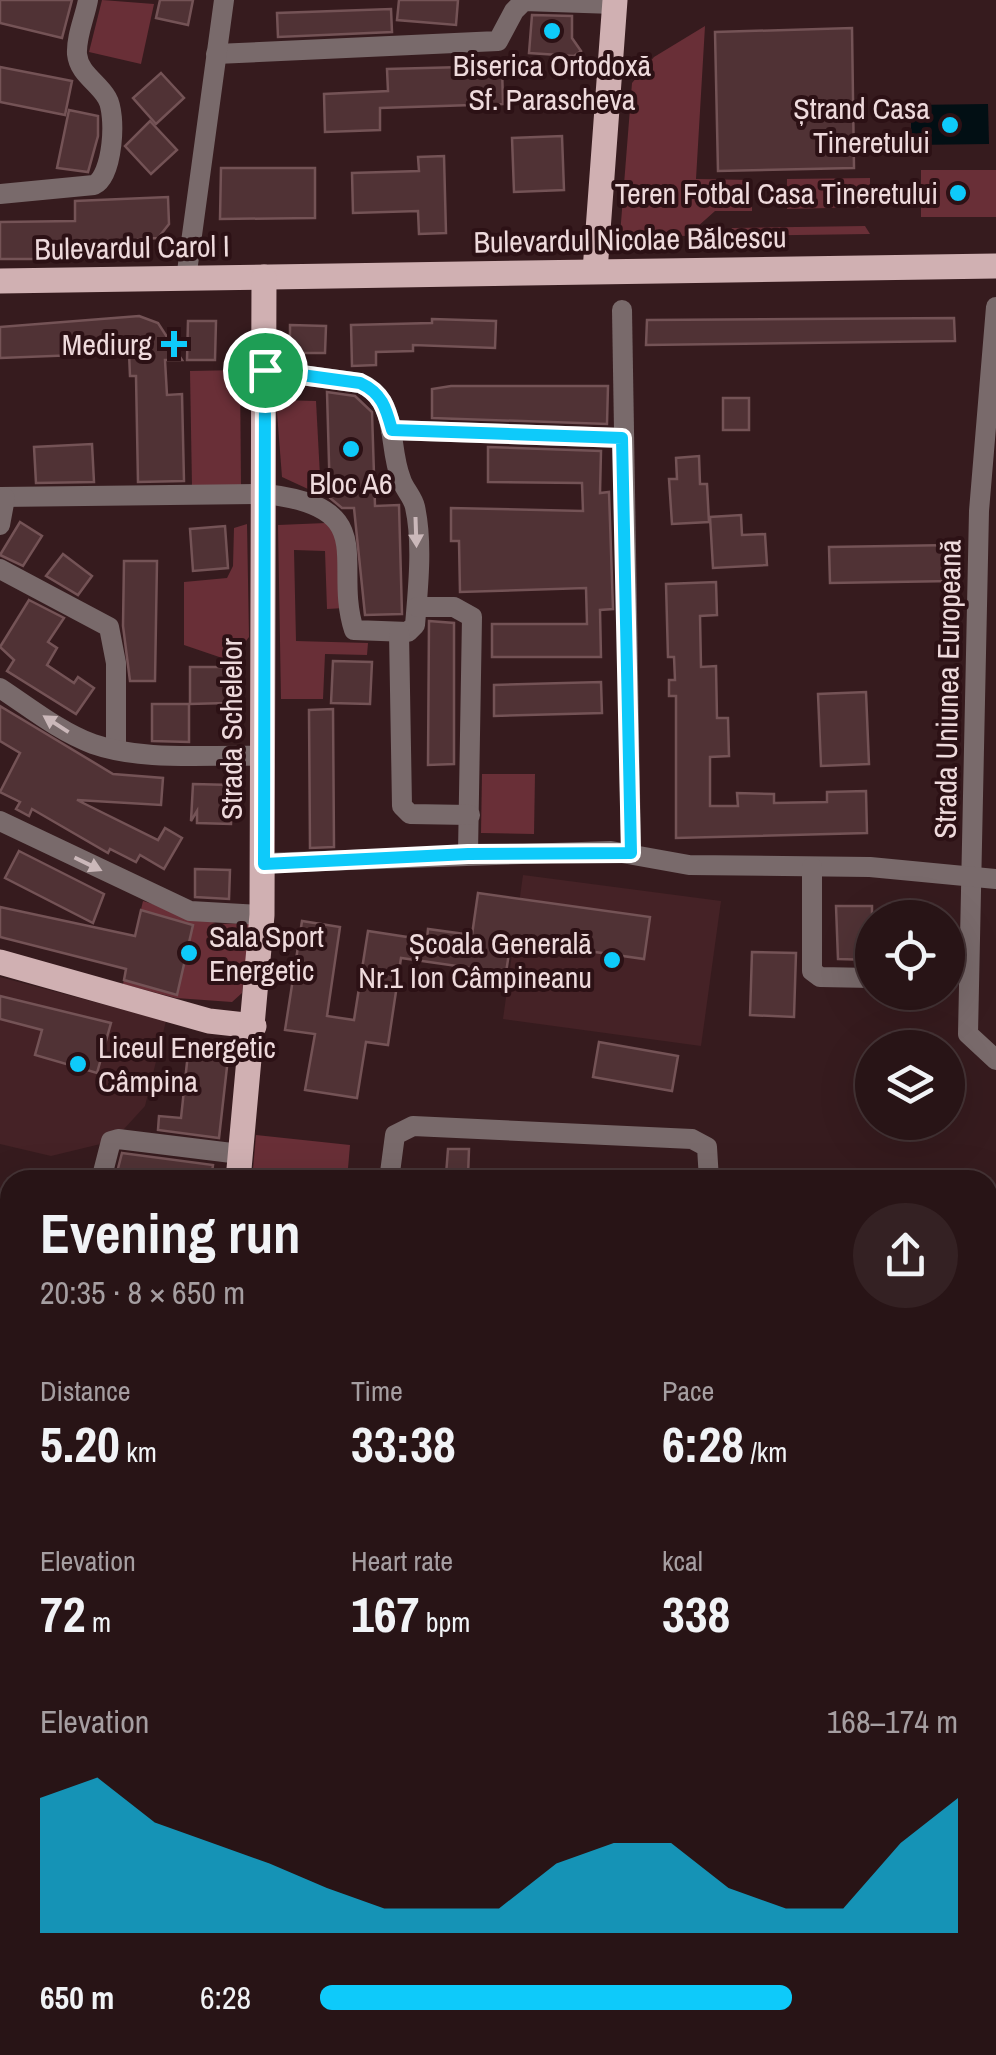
<!DOCTYPE html>
<html lang="en">
<head>
<meta charset="utf-8">
<style>
  body { margin:0; font-family:"Archivo Narrow",sans-serif; background:#342123; color:#f1f3f6; height:100vh; display:flex; flex-direction:column; font-size:38px; white-space:nowrap }
  * { box-sizing:border-box; margin:0 }
  p { font-size:32px; color:#a59ea1 }
  .icon { flex:none; width:55px; height:55px; fill:none; stroke:currentColor; stroke-width:2; stroke-linecap:round; stroke-linejoin:round }
  .map { position:relative; flex:1; overflow:hidden }
  .details { position:absolute; left:0px; top:1170px; width:998px; height:885px; display:flex; flex-direction:column; background:#281416; border-radius:30px 30px 0 0; box-shadow:0 10px 40px #0002,0 0 0 2px #443335 }
  .details>* { flex:none }
  .tools { position:absolute; left:855px; top:900px; display:grid; gap:20px }
  .tools a { display:grid; place-items:center; width:110px; height:110px; border-radius:50%; background:#281416; box-shadow:0 10px 40px #0002,0 0 0 2px #443335; font-size:50px }
  .pin { position:absolute; display:grid; place-items:center; width:85px; height:85px; color:#fff; margin:-42px; border:5px solid #fff; border-radius:50%; box-shadow:0 2px 10px #0007 }
  .round { display:grid; place-items:center; flex:none; width:105px; height:105px; border-radius:52px; background:#342123 }
  .head { display:flex; align-items:center; justify-content:space-between; height:170px; padding:0 40px }
  h1 { font-size:55px; font-weight:800; line-height:75px }
  .stats { display:grid; grid-template-columns:repeat(3,1fr); gap:15px; height:170px; padding:10px 40px }
  .stats div { display:grid; align-content:center }
  .stats b { font-size:50px; font-weight:800 }
  .stats small { font-size:28px; font-weight:400 }
  .stats p { font-size:28px }
  .chart { height:280px; padding:20px 40px }
  .chart p { display:flex; justify-content:space-between }
  .chart svg { width:100%; height:180px; margin-top:10px; fill:#0ecafa; opacity:.7 }
  ul { padding:0 40px; list-style:none; font-size:32px }
  li { display:grid; grid-template-columns:160px 120px 1fr; align-items:center; height:75px }
  li i { height:25px; border-radius:12px; background:#0ecafa }
  .map>svg:first-child { display:block }
  .built { fill:#452226 }
  .green { fill:#692f37 }
  .forest { fill:#812a39 }
  .water { fill:#020f14 }
  .building { fill:#503235; stroke:#745356; stroke-width:2.5 }
  .lines { fill:none; stroke-linecap:round; stroke-linejoin:round }
  .minor { stroke:#796a6b; stroke-width:20 }
  .major { stroke:#d0b0b2; stroke-width:25 }
  .highway { stroke:#f2ccce; stroke-width:28 }
  .oneway { fill:#cbb8ba }
  .route-casing { stroke:#fff; stroke-width:20 }
  .route { stroke:#0ecafa; stroke-width:12 }
  .poi-dot { fill:#0ecafa; stroke:#2c1115; stroke-width:4 }
  .labels { text-anchor:middle; dominant-baseline:central; stroke-width:8; stroke-linejoin:round; paint-order:stroke }
  .poi-label { font-size:30px; fill:#eedadc; stroke:#2c1115; text-anchor:end }
  .street-label { font-size:30px; fill:#eedadc; stroke:#2c1115 }
</style>
</head>
<body>
<div class="map">
<svg width="996" height="2055" viewBox="0 0 996 2055">
  <rect width="100%" height="100%" fill="#361b1e"/>
  <g class="built">
    <path d="M523 875 721 901 701 1046 503 1019Z"/>
    <path d="M0 977 166 1021 145 1106 113 1141 51 1156 0 1144Z"/>
  </g>
  <g class="green">
    <path d="M102 0 154 4 141 64 89 52Z"/>
    <path d="M705 26 696 179 752 180V211H715L687 236 620 235 632 83 654 57Z"/>
    <rect x="921" y="170" width="75" height="47"/>
    <path d="M870 178V207L787 209V179Z"/>
    <path d="M865 226 870 234 726 236 732 228Z"/>
    <path d="M240 370 241 486 192 487 190 371Z"/>
    <path d="M276 400 316 401 321 495 282 477Z"/>
    <path d="M326 523 343 537 345 608 327 609 325 551 294 550 296 641 368 643 367 655 325 654 323 699H281L278 525Z"/>
    <path d="M247 524 249 637 231 661 184 645V582L227 578 233 566 234 528Z"/>
    <path d="M482 774H535L534 834 481 833Z"/>
    <path d="M143 901 219 924 252 923 242 993 232 1002 176 998 123 984Z"/>
    <path d="M256 1135 350 1145 347 1180H252Z"/>
  </g>
  <g class="forest">
    <path d="M988 1316H996V1854L988 1853Z"/>
    <path d="M0 1347 10 1350V1873L0 1874Z"/>
  </g>
  <path class="water" d="M988 104 989 144 911 145V105Z"/>
  <g class="building">
    <path d="M0 0H72L62 38 0 23Z"/>
    <path d="M160 0H193L188 25 156 18Z"/>
    <path d="M399 0H458L456 25 397 20Z"/>
    <path d="M391 9 392 32 278 37 277 13Z"/>
    <path d="M532 15 572 16V38L581 51 574 56 529 53Z"/>
    <path d="M852 28 854 168 718 171 715 32Z"/>
    <path d="M502 66 503 104 380 108V130L325 132 324 94 388 91 387 69Z"/>
    <path d="M0 67 72 81 65 115 0 102Z"/>
    <path d="M161 73 184 98 156 124 133 98Z"/>
    <path d="M69 110 98 116V136L88 172 57 168Z"/>
    <path d="M150 121 177 150 151 174 125 146Z"/>
    <path d="M562 136 564 190 514 192 512 138Z"/>
    <path d="M444 156 446 233 419 234 418 211 353 213 352 173 419 171 418 157Z"/>
    <path d="M221 168H315V218L220 219Z"/>
    <path d="M168 197 169 224 158 238 127 240V247L74 249V259H0V222L75 221V201Z"/>
    <path d="M139 316 158 323 182 360H165L167 395 182 394 184 481 138 482 136 376H130L129 353 0 358V327Z"/>
    <path d="M954 318 955 341 646 345 647 320Z"/>
    <path d="M432 319 496 321 495 348 413 345V351L376 352V365L352 366 351 325 432 323Z"/>
    <path d="M188 321H216L215 360H187Z"/>
    <path d="M290 325 326 326 325 353H290Z"/>
    <path d="M451 386H608L607 424 432 418V389Z"/>
    <path d="M327 392 355 396 372 412 375 506 399 505 402 614 365 615 354 508H342L330 498Z"/>
    <rect x="723" y="398" width="26" height="32"/>
    <path d="M92 444 94 482 36 483 34 447Z"/>
    <path d="M488 447 601 451 600 493 609 492 613 609 600 610 601 657H492V624H587L586 588 460 592 459 541H451V508L583 511 582 483 488 482Z"/>
    <path d="M699 456 700 484H707L709 522 672 524 669 479H677L676 458Z"/>
    <path d="M741 515 742 535 765 534 767 565 713 568 710 517Z"/>
    <path d="M20 522 42 536 23 566 0 555Z"/>
    <path d="M225 526 228 568 193 571 190 529Z"/>
    <path d="M952 545V581L830 583 829 547Z"/>
    <path d="M63 554 92 576 78 595 46 576Z"/>
    <path d="M124 561H157L155 681H130L123 626Z"/>
    <path d="M716 582 717 615 700 616 701 667 716 666 717 718H728L729 756 710 757V806H738L737 793 774 794V803L827 802V792L866 791 867 833 676 838V696H669V680H675L674 657H668L666 584Z"/>
    <path d="M29 600 64 618 48 642 57 648 47 665 74 683 78 677 94 688 76 714 7 671 14 660 0 647Z"/>
    <path d="M429 621 454 623V764L428 765Z"/>
    <path d="M333 661 372 662 370 704 331 703Z"/>
    <path d="M190 667H226V703L190 704Z"/>
    <path d="M601 682 602 713 494 716V685Z"/>
    <path d="M866 692 869 764 821 766 818 694Z"/>
    <path d="M152 704H189V742L152 741Z"/>
    <path d="M0 706 113 774 163 778 161 805 77 800 158 840 165 828 182 838 164 869 140 855 136 862 110 849 108 853 32 809 29 816 16 809 20 802 0 792 20 753 0 741Z"/>
    <path d="M333 709 334 847 310 848 309 710Z"/>
    <path d="M193 784 232 785 231 824 197 823V811L191 821Z"/>
    <path d="M19 851 104 894 93 923 5 878Z"/>
    <path d="M195 869 230 870 229 899 195 897Z"/>
    <path d="M478 893 650 917 644 959 511 940 505 979 470 974 471 968 401 958 388 1045 366 1042 357 1098 305 1090 315 1034 285 1030 302 921 340 927 327 1016 354 1020 368 931 427 940 428 929 472 935Z"/>
    <path d="M836 906H872V960L838 959Z"/>
    <path d="M0 907 135 936 141 910 193 925 177 995 124 980 126 969 0 937Z"/>
    <path d="M752 952 796 953 794 1017 750 1015Z"/>
    <path d="M0 996 111 1023 97 1073 35 1055 42 1030 0 1019Z"/>
    <path d="M599 1042 678 1056 672 1091 593 1077Z"/>
    <path d="M189 1044 229 1049 219 1138 158 1130 159 1116 181 1118Z"/>
    <path d="M448 1149H469L468 1176 446 1175Z"/>
    <path d="M122 1153 213 1165 211 1180H115Z"/>
  </g>
  <g class="lines">
    <g class="minor">
      <path d="M216 54 498 41 514 11 524 1 614 4"/>
      <path d="M0 194 94 185C113 176 117 115 107 98 98 82 79 74 77 54 76 36 85 17 88 0"/>
      <path d="M186 279 224 0"/>
      <path d="M996 307 979 511 968 1034 996 1060"/>
      <path d="M622 310 631 853"/>
      <path d="M391 430 623 438"/>
      <path d="M0 497 266 494C383 508 332 562 354 630L408 632 415 625C418 589 423 543 415 507 413 497 404 489 401 479 387 445 400 401 360 383L265 370"/>
      <path d="M0 525 5 498"/>
      <path d="M0 569 109 627 116 663V749"/>
      <path d="M417 607H454L472 617 468 853"/>
      <path d="M399 632 402 806 410 814 470 815"/>
      <path d="M0 688C29 707 60 732 93 744 145 762 208 754 263 756"/>
      <path d="M0 821 190 911 262 915"/>
      <path d="M264 863 611 851 689 865 870 867 996 879"/>
      <path d="M812 867V971L820 977 872 978"/>
      <path d="M101 1180 111 1141 118 1139 240 1154"/>
      <path d="M389 1180 395 1135 413 1126 692 1139 707 1147 709 1180"/>
      <path d="M988 1296H996"/>
    </g>
    <g class="major">
      <path d="M595 271 615 0"/>
      <path d="M0 281 996 266"/>
      <path d="M0 962 209 1021 254 1026"/>
      <path d="M238 1180 262 915 264 277"/>
      <path d="M0 1327 10 1330"/>
    </g>
    <g class="highway">
      <path d="M395 2055 505 2045"/>
      <path d="M571 2055 838 2046 996 2055"/>
    </g>
  </g>
  <defs><path id="oneway-solid" d="M-6-.8H1V-3.2L6.5 0L1 3.2V.8H-6Z" transform="scale(2.5)"/></defs>
  <g class="oneway">
    <use href="#oneway-solid" transform="translate(416 532) rotate(88)"/>
    <use href="#oneway-solid" transform="translate(56 724) rotate(-147)"/>
    <use href="#oneway-solid" transform="translate(88 864) rotate(26)"/>
  </g>
  <g class="lines">
    <defs>
      <path id="route" d="M265 370 360 383C382 393 386 408 392 430L622 438 631 853 468 854 264 864Z"/>
    </defs>
    <use href="#route" class="route-casing"/>
    <use href="#route" class="route"/>
  </g>
  <g class="poi-dot">
    <circle cx="552" cy="31" r="10"/>
    <circle cx="950" cy="125" r="10"/>
    <circle cx="958" cy="193" r="10"/>
    <path d="M169 329h10v10h10v10h-10v10h-10v-10h-10v-10h10z"/>
    <circle cx="351" cy="449" r="10"/>
    <circle cx="189" cy="953" r="10"/>
    <circle cx="612" cy="960" r="10"/>
    <circle cx="78" cy="1064" r="10"/>
  </g>
  <g class="labels">
    <g class="poi-label">
      <text x="552" y="65" text-anchor="middle">Biserica Ortodoxă<tspan x="552" dy="34">Sf. Parascheva</tspan></text>
      <text x="930" y="108">Ștrand Casa<tspan x="930" dy="34">Tineretului</tspan></text>
      <text x="938" y="193">Teren Fotbal Casa Tineretului</text>
      <text x="152" y="344">Mediurg</text>
      <text x="351" y="483" text-anchor="middle">Bloc A6</text>
      <text x="209" y="936" text-anchor="start">Sala Sport<tspan x="209" dy="34">Energetic</tspan></text>
      <text x="592" y="943">Școala Generală<tspan x="592" dy="34">Nr.1 Ion Câmpineanu</tspan></text>
      <text x="98" y="1047" text-anchor="start">Liceul Energetic<tspan x="98" dy="34">Câmpina</tspan></text>
    </g>
    <g class="street-label">
      <text transform="translate(630 239) rotate(-1)">Bulevardul Nicolae Bălcescu</text>
      <text transform="translate(132 247) rotate(-1)">Bulevardul Carol I</text>
      <text transform="translate(947 689) rotate(-89)">Strada Uniunea Europeană</text>
      <text transform="translate(231 729) rotate(-90)">Strada Schelelor</text>
    </g>
  </g>
</svg>
<div class="tools">
<a><svg class="icon" aria-label="locate" viewBox="0 0 24 24"><circle cx="12" cy="12" r="6"/><path d="M12 2v4M12 18v4M2 12h4M18 12h4"/></svg></a>
<a><svg class="icon" aria-label="layers" viewBox="0 0 24 24"><path d="M12 4l9 5-9 5-9-5zM3 14l9 5 9-5"/></svg></a>
</div>
<div class="pin" style="left:265px;top:370px;background:#1e9e55"><svg class="icon" aria-label="arrive" viewBox="0 0 24 24"><path d="M6 21V4h12l-3 4 3 4H6"/></svg></div>
<section class="details">
<div class="head"><div><h1>Evening run</h1><p>20:35 · 8 × 650 m</p></div><a class="round"><svg class="icon" aria-label="share" viewBox="0 0 24 24"><path d="M12 15V3M7 8l5-5 5 5M5 13v7h14v-7"/></svg></a></div>
<div class="stats">
<div><p>Distance</p><b>5.20<small> km</small></b></div>
<div><p>Time</p><b>33:38</b></div>
<div><p>Pace</p><b>6:28<small> /km</small></b></div>
</div>
<div class="stats">
<div><p>Elevation</p><b>72<small> m</small></b></div>
<div><p>Heart rate</p><b>167<small> bpm</small></b></div>
<div><p>kcal</p><b>338</b></div>
</div>
<div class="chart"><p><span>Elevation</span>168–174 m</p>
<svg viewBox="0 0 160 44" preserveAspectRatio="none"><path d="M0 44V11L10 6L20 17L30 22L40 27L50 33L60 38L70 38L80 38L90 27L100 22L110 22L120 33L130 38L140 38L150 22L160 11V44z"/></svg>
</div>
<ul>
<li><b>650 m</b>6:28<i style="width:74%"></i></li>
</ul>
</section>
</div>
</body>
</html>
